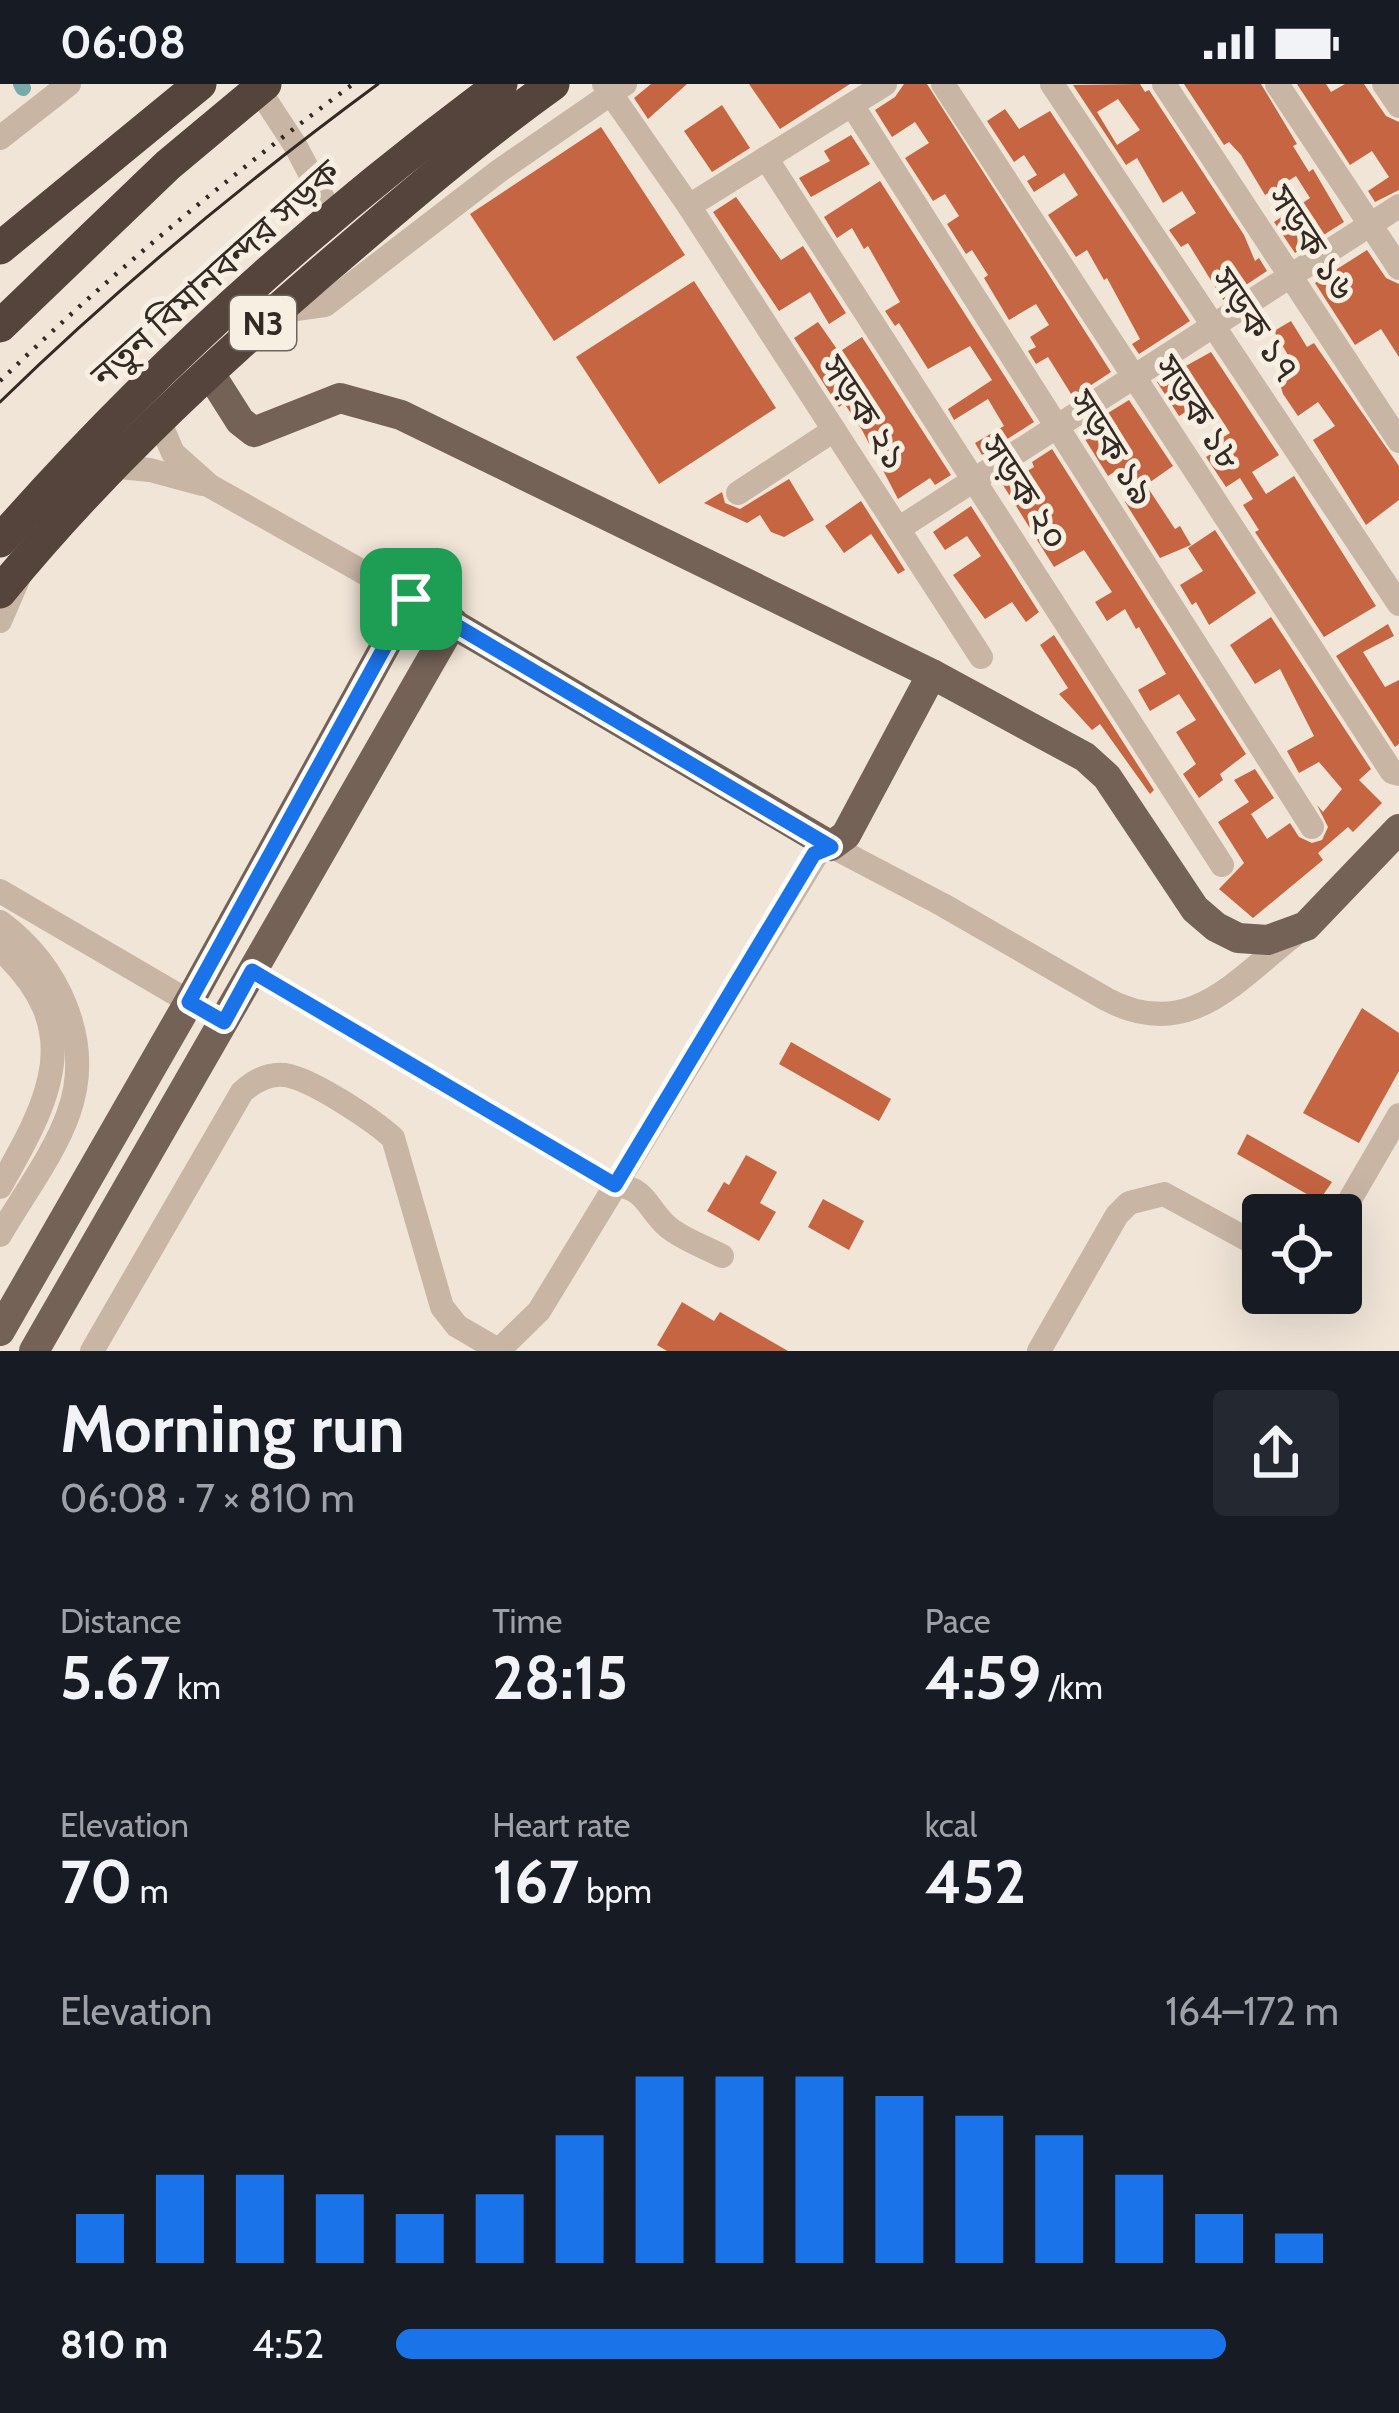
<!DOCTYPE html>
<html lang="en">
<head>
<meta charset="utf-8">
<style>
  body { margin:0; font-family:Cabin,"Noto Sans Bengali",sans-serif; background:#242831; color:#f1f3f6; height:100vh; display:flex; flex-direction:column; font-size:45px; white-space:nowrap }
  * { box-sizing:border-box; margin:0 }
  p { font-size:39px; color:#9ea1a6 }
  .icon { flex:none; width:66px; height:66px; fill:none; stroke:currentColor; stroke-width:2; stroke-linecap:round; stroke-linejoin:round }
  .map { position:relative; height:1267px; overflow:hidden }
  .drawer { display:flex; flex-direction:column; background:#171b24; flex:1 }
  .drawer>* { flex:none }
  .fabs { position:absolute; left:1242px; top:1110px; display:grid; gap:24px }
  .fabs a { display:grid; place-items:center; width:120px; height:120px; border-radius:12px; background:#171b24; box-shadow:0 12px 48px #0002; font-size:60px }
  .pin { position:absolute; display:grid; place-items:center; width:102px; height:102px; color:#fff; margin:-51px; border-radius:24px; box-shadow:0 6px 18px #0006 }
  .round { display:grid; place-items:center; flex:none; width:126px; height:126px; border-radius:12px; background:#242831 }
  .headline { display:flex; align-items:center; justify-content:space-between; height:204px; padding:0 60px }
  h1 { font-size:66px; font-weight:800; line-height:90px }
  .stats { display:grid; grid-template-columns:repeat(3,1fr); gap:18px; height:204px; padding:12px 60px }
  .stats div { display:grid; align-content:center }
  .stats b { font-size:60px; font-weight:800 }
  .stats small { font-size:33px; font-weight:400 }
  .stats p { font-size:33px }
  .chart { height:336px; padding:24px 60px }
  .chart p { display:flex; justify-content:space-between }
  .chart svg { width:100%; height:216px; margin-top:12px; stroke:#1a73e8; stroke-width:6 }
  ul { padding:0 60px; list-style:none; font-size:39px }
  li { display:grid; grid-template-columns:192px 144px 1fr; align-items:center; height:90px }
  li i { height:30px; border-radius:15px; background:#1a73e8 }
  .status { display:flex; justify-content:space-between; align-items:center; height:84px; padding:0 60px; background:#171b24; direction:ltr }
  .status svg { height:33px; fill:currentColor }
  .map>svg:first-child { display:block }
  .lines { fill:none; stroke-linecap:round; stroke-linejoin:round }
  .canal { stroke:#77a9ad; stroke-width:16 }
  .building { fill:#c56541; fill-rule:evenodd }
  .minor { stroke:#c8b5a4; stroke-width:24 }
  .major { stroke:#756256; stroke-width:30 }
  .highway { stroke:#54443c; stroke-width:33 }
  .tram { stroke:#332a25; stroke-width:3 }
  .rail { stroke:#332a25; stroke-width:4.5; stroke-dasharray:3 9; stroke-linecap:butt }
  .highway-bridge { stroke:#54443c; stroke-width:33 }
  .route-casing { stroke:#fff; stroke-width:24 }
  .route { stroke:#1a73e8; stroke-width:15 }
  .labels { text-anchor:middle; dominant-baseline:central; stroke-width:10; stroke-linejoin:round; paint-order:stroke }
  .shield { fill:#f8efe3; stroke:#6e655e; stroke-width:3 }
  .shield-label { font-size:33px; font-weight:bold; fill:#332a25 }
  .street-label { font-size:36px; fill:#332a25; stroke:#f8efe3 }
</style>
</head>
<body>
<div class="status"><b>06:08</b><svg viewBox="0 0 49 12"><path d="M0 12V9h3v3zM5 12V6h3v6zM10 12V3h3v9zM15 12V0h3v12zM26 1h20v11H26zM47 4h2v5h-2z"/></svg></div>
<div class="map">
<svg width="1399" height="1267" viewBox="0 0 1399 1267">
  <rect width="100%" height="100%" fill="#f0e5d7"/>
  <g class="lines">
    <path class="canal" d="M21 0 23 4"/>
  </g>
  <g class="building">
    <path d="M651 0H687L648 35 634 14Z"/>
    <path d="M749 0H850L780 45Z"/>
    <path d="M904 0H927L1111 288 1073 313 1048 273 1036 280 1028 267 1036 263 1030 253 1049 241 1036 220 1009 236 984 194 988 191 972 166 966 170 947 140 959 132 945 110 933 117 905 74 929 59 915 38 892 53 875 26 895 13Z"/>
    <path d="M1140 0 1145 8 1149 6 1244 151 1255 177 1259 174 1267 187 1223 216 1188 159 1181 163 1169 146 1196 129 1182 107 1163 119 1137 74 1126 81 1073 1ZM1118 15 1140 46 1117 61 1097 28Z"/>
    <path d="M1184 0H1261L1297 60 1293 62 1309 88 1313 85 1344 138 1295 169 1274 138 1310 114 1296 92 1265 111 1241 71 1229 58 1224 61Z"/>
    <path d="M1297 0H1326L1331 8 1345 0H1364L1386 32 1399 38V106L1375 118 1368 107 1389 93 1372 67 1350 81Z"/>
    <path d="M722 21 750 64 712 88 684 47Z"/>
    <path d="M1005 25 1019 45 1050 27 1190 237 1139 270 1132 260 1140 255 1107 194 1104 196 1087 166 1076 173 1048 131 1078 111 1064 89 1034 108 1027 97 1037 91 1024 71 1014 78 987 37Z"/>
    <path d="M601 43 685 171 554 257 470 130Z"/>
    <path d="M851 51 870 80 811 113 799 94 830 77 824 67Z"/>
    <path d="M880 97 1034 338 982 371 975 359 1004 342 988 315 954 336 948 325 992 296 970 262 928 285 899 239 895 242 885 227 900 218 868 162 864 165 852 144 837 154 824 133Z"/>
    <path d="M736 113 781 176 803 162 846 229 829 240 810 208 779 227 713 128Z"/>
    <path d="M1367 166 1386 194 1399 200V273L1381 245 1355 261 1315 199Z"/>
    <path d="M694 197 776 324 659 400 576 273Z"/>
    <path d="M1291 237 1307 263 1314 259 1399 382V416L1366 441 1313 356 1335 342 1318 318 1298 332 1283 310 1280 300 1284 297 1278 286 1292 278 1274 247Z"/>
    <path d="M818 238 839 268 862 253 951 391 935 401 930 394 898 415 862 346 844 319 839 323 794 254Z"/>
    <path d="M1211 268 1279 371 1252 388 1266 410 1294 392 1376 522 1324 553 1255 448 1259 446 1243 421 1253 415 1240 394 1226 403 1206 373 1214 368 1210 361 1230 349 1214 324 1190 339 1184 329 1179 332 1157 298Z"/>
    <path d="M1129 316 1173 382 1146 401 1175 445 1180 442 1191 461 1160 474 1125 418 1136 411 1119 385 1108 392 1083 352 1112 335 1108 329Z"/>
    <path d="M1052 365 1246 670 1220 690 1223 696 1199 714 1183 690 1196 680 1176 648 1196 636 1179 610 1150 627 1138 606 1166 590 1139 543 1136 545 1125 525 1107 537 1095 518 1112 508 1084 466 1054 483 1003 401 1034 383 1032 378Z"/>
    <path d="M789 395 814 436 784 453 771 448 760 431 747 439 704 419 722 408 725 419 740 425Z"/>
    <path d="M861 417 905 486 898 490 871 450 844 469 825 442Z"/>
    <path d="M971 422 1039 528 1026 538 1012 518 985 535 953 491 981 472 967 452 945 466 933 448Z"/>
    <path d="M1215 446 1256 509 1209 541 1196 518 1192 521 1180 501 1203 487 1188 464Z"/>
    <path d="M1271 533 1371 685 1359 696 1382 719 1353 748 1348 743 1318 769 1323 776 1253 834 1219 805 1244 779 1218 738 1249 718 1234 696 1255 685 1274 714 1251 730 1267 755 1290 739 1299 753 1312 759 1322 756 1328 743 1317 721 1323 728 1342 705 1319 678 1299 689 1287 667 1314 652 1280 585 1255 600 1230 561Z"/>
    <path d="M1388 540 1394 552 1363 568 1385 603 1399 596V660L1395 663 1336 572Z"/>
    <path d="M1054 551 1154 706 1150 710 1100 640 1092 646 1059 610 1068 604 1040 561Z"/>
    <path d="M1362 924 1399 949V987L1359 1059 1303 1029Z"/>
    <path d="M791 958 891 1015 879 1037 779 980Z"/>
    <path d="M1247 1050 1332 1098 1319 1117 1237 1070Z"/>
    <path d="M746 1071 777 1088 760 1119 776 1128 759 1157 707 1127 724 1098 729 1101Z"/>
    <path d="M823 1115 864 1137 849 1166 808 1143Z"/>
    <path d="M682 1218 714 1237 720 1228 788 1267H667L657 1261Z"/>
  </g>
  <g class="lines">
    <g class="minor">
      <path d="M255 0 295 61 334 135"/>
      <path d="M604 0 689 122 981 573"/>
      <path d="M943 0 1392 688 1399 690"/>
      <path d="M1052 0 1399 520"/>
      <path d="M1164 0 1399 357"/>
      <path d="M1277 0 1399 184"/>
      <path d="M1384 0 1399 22"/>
      <path d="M852 21 1312 743"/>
      <path d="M0 54 69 0"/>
      <path d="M766 74 1222 781"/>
      <path d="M689 122 885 0"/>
      <path d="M274 228 325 221 499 87 625 0"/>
      <path d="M158 334 173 369 210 402 411 515"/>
      <path d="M109 382 150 386 202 400"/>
      <path d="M738 409 834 346"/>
      <path d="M898 445 1399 122"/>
      <path d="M0 537 19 493"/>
      <path d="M0 807 224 938"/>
      <path d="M0 838C58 881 94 956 69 1028 54 1071 23 1111 0 1151"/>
      <path d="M0 865C88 946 50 1015 0 1103"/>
      <path d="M252 887 615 1101C647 1104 647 1125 668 1143 682 1155 705 1163 722 1172"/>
      <path d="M1341 1131 1399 1031"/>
      <path d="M499 1266 539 1227 819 767 831 762 943 821 1106 915C1188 959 1235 897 1293 852"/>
      <path d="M92 1267 242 1008C254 997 268 989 285 991 312 995 373 1036 393 1054L442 1223 457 1242 500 1267"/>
      <path d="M1039 1267 1117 1131 1129 1119 1164 1110 1263 1164"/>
    </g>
    <g class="major">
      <path d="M209 288 240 337 254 348 340 314 401 331 932 590 1085 673 1107 693 1195 825 1216 843 1238 854 1268 856 1306 842 1399 745"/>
      <path d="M0 1247 189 918 411 515 831 762 846 751 932 590"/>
      <path d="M34 1267 453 538"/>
    </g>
    <g class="highway">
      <path d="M0 164 200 0"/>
      <path d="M0 457C148 288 320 134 501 0"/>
      <path d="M0 508C94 393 199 294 311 197 390 129 468 61 553 0"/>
    </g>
    <path class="tram" d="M0 318C118 203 245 98 378 0"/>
    <path class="rail" d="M0 297C110 190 229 92 353 0"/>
    <path class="highway-bridge" d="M0 242 168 81 265 0"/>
  </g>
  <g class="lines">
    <defs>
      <path id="route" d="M411 515 831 763 814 770 615 1101 252 887 224 938 189 918Z"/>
    </defs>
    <use href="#route" class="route-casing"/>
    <use href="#route" class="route"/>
  </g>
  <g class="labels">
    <rect class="shield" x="230" y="212" width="66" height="54" rx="9"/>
    <g class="shield-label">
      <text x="263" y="239">N3</text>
    </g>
    <g class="street-label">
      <text transform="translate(1312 158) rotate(57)">সড়ক ১৬</text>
      <text transform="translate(215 189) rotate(-42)">নতুন বিমানবন্দর সড়ক</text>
      <text transform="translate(1256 240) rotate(56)">সড়ক ১৭</text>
      <text transform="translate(865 328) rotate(57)">সড়ক ২১</text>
      <text transform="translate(1199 328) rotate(57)">সড়ক ১৮</text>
      <text transform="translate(1113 363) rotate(58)">সড়ক ১৯</text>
      <text transform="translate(1025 408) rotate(57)">সড়ক ২০</text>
    </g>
  </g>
</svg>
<div class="fabs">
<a><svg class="icon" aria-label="locate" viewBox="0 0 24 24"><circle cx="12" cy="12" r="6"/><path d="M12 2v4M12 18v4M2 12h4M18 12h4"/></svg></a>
</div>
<div class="pin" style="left:411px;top:515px;background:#1e9e55"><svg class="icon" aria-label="arrive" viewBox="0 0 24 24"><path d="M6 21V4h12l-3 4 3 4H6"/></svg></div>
</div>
<section class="drawer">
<div class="headline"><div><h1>Morning run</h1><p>06:08 · 7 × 810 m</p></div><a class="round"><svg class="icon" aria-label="share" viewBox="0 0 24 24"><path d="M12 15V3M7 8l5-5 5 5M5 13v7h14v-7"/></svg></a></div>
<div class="stats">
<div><p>Distance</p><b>5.67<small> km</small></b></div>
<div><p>Time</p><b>28:15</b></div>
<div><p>Pace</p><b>4:59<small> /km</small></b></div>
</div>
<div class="stats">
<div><p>Elevation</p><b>70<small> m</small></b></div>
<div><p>Heart rate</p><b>167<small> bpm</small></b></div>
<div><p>kcal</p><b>452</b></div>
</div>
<div class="chart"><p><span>Elevation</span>164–172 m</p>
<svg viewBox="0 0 160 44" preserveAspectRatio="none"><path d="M5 44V34M15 44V26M25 44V26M35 44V30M45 44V34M55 44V30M65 44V18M75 44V6M85 44V6M95 44V6M105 44V10M115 44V14M125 44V18M135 44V26M145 44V34M155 44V38"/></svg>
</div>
<ul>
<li><b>810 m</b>4:52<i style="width:88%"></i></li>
</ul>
</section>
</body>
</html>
